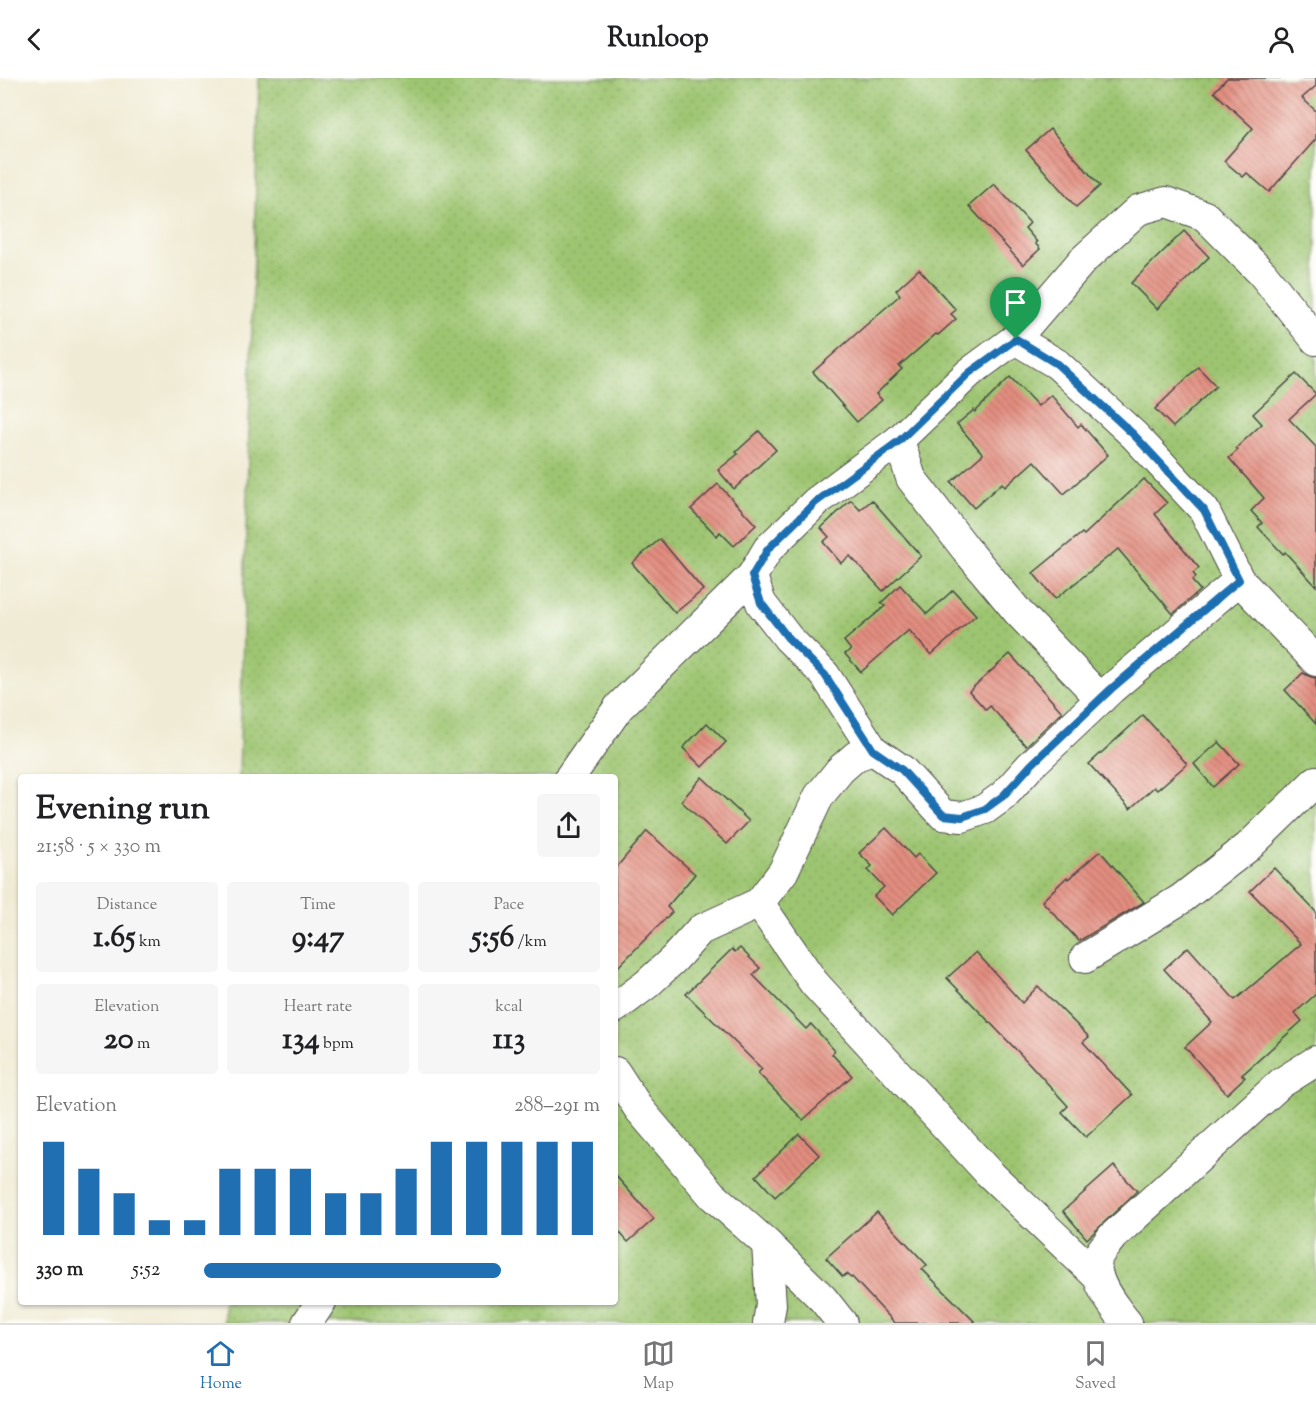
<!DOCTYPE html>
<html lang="en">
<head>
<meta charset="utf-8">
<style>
  body { margin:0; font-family:"Sorts Mill Goudy",serif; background:#f6f6f6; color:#202124; height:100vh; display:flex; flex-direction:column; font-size:22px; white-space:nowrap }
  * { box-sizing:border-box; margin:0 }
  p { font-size:20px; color:#757577 }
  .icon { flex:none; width:33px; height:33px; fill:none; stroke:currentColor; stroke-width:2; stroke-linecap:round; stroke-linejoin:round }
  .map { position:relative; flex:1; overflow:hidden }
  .side { position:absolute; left:18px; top:696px; width:600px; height:531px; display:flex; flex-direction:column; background:#fff; border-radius:6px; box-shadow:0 2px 4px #0004 }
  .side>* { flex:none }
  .pin { position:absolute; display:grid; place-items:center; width:51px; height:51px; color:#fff; margin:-62px -26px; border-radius:50% 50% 50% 0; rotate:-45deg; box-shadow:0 0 6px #0007 }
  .pin .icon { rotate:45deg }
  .round { display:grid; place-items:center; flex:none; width:63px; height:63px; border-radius:6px; background:#f6f6f6 }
  .headline { display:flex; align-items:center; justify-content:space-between; height:102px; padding:0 18px }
  h1 { font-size:33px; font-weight:700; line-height:45px }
  .stats { display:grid; grid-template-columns:repeat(3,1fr); gap:9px; height:102px; padding:6px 18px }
  .stats div { display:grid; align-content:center; border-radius:6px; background:#f6f6f6; text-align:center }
  .stats b { font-size:30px; font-weight:700 }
  .stats small { font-size:16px; font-weight:400 }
  .stats p { font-size:16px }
  .chart { height:168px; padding:12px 18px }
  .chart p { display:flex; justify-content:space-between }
  .chart svg { width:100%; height:108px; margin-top:6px; stroke:#1f6fb2; stroke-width:6 }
  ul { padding:0 18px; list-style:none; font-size:20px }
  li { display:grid; grid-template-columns:96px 72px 1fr; align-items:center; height:45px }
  li i { height:15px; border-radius:8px; background:#1f6fb2 }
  header { display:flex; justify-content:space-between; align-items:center; height:78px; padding:0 18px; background:#fff; font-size:27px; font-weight:700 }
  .menu { display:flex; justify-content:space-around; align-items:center; height:84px; border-top:2px solid #e0e0e0; background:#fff; font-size:16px; color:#757577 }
  .menu a { display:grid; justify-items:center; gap:3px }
  .menu .selected { color:#1f6fb2 }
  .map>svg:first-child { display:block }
  .grass { fill:url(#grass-dots); stroke:#64784e; stroke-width:1.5 }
  .building { fill:url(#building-back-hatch) }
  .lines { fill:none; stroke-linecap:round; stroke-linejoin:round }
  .minor-casing { stroke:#494844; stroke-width:32 }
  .minor { stroke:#fff; stroke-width:30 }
  .route-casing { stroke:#fff; stroke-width:12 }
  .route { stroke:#1f6fb2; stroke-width:8 }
</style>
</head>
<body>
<header><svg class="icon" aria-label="back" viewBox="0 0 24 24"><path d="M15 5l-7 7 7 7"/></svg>Runloop<svg class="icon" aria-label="person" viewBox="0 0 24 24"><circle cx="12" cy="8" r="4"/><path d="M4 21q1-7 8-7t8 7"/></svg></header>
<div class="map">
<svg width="1316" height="1245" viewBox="0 0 1316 1245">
  <defs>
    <pattern id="grass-dots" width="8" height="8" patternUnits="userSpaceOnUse" patternTransform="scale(1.5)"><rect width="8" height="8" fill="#9dc571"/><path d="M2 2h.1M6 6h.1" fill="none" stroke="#87a962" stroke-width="1.8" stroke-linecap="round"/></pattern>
    <pattern id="building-back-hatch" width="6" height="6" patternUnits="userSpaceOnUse" patternTransform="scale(1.5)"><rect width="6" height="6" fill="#e38e80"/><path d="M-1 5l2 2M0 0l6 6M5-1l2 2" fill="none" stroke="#b87469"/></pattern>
  </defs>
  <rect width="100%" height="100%" fill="#fdfcf7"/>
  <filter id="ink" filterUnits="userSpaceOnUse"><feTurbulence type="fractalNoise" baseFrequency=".0167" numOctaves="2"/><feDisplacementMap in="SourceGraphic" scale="12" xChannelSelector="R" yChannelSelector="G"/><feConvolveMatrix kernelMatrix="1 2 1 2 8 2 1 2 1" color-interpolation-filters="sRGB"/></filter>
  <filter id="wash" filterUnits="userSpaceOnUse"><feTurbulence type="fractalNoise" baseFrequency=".008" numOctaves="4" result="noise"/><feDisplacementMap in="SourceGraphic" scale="24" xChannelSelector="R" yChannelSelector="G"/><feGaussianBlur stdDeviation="1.35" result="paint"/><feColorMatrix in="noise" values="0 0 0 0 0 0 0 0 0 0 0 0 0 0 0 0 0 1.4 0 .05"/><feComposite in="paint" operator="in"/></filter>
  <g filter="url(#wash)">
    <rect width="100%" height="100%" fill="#f0ebd4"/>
    <path class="grass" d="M259 0H1316V1245H224V1224H615V699H239Z"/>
    <g id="blocks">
      <g class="building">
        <path d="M1227 0H1316V8L1302 20 1316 33V61L1269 114 1247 95 1243 99 1224 83 1253 50 1214 14Z"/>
        <path d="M1050 51 1100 108 1076 129 1026 72Z"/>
        <path d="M994 106 1030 145 1025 150 1037 164 1035 165 1040 171 1023 187 969 128Z"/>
        <path d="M1184 153 1209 179 1157 231 1131 205Z"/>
        <path d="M919 191 956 232 951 236 956 241 938 257 936 256 899 288 902 291 876 316 882 322 857 344 813 294 900 217 896 212Z"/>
        <path d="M1198 289 1216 308 1173 349 1155 331Z"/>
        <path d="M1296 296 1316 316 1289 341 1316 369V508L1285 474 1283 476 1258 449 1262 445 1251 433 1264 420 1229 380 1238 372 1236 370 1262 346 1253 336Z"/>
        <path d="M1010 299 1038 328 1051 317 1078 349 1081 346 1108 377 1064 416 1034 383 1005 409 1002 405 974 430 951 404 983 376 957 346 974 332 975 334Z"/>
        <path d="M759 353 776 372 734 411 718 392 738 376 736 374Z"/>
        <path d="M1144 401 1167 425 1155 436 1199 490 1193 495 1196 499 1192 503 1200 512 1173 536 1118 471 1055 521 1033 495 1082 455 1084 457Z"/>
        <path d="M718 406 756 447 734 468 720 454 717 458 691 431Z"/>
        <path d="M851 422 860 432 872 422 921 478 883 513 850 478 841 485 823 464 829 459 821 450Z"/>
        <path d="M660 461 703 512 675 535 632 485Z"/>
        <path d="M900 507 927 536 953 512 976 537 931 577 909 552 861 594 845 576 851 572 844 563 885 528 881 525Z"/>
        <path d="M1010 576 1062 634 1026 668 990 628 986 632 969 613Z"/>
        <path d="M1303 595 1311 599 1316 600V646L1285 612Z"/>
        <path d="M1143 637 1187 686 1157 712 1154 709 1130 731 1089 686Z"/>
        <path d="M707 645 726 664 702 689 683 670Z"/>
        <path d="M1219 664 1239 686 1213 709 1194 686Z"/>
        <path d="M702 699 749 743 727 766 681 723Z"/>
        <path d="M886 750 914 780 918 776 936 795 892 837 874 818 884 809 868 792 872 788 859 775Z"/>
        <path d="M647 753 695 796 667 829 672 834 615 892V791Z"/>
        <path d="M1100 773 1144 824 1079 863 1042 823 1067 799 1068 801Z"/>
        <path d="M1274 790 1316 834V916L1295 935 1302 943 1242 997 1245 999 1227 1016 1185 969 1212 944 1164 891 1188 869 1235 922 1301 866 1250 813Z"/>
        <path d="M740 870 760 890 753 897 806 951 811 946 835 973 832 976 852 998 803 1042 758 995 762 991 686 916 732 871 735 874Z"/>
        <path d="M976 874 1022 925 1038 908 1089 959 1083 964 1132 1017 1086 1059 1062 1034 1068 1028 1028 984 947 900Z"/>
        <path d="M799 1056 819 1077 775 1119 756 1098Z"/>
        <path d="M1114 1088 1137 1113 1087 1161 1063 1133Z"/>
        <path d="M615 1097 654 1141 628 1164 615 1149Z"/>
        <path d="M877 1134 927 1187 922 1191 976 1245H895L852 1199 851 1200 846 1196 843 1199 826 1180Z"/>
      </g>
    </g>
  </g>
  <g filter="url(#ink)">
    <use href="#blocks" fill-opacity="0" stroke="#494844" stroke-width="1.5"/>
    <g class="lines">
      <defs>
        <g id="minor">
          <path d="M1015 261 1057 286 1134 357 1204 432 1239 502 1316 583"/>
          <path d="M899 362 911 400 965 470 1018 534 1101 621"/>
          <path d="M873 672 825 597 788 560 761 525 752 498 768 471 816 424 899 362 969 295 1015 261 1083 182 1138 132 1166 124 1205 138 1262 195 1316 262"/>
          <path d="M570 699 619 629 752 498"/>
          <path d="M759 825 814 905 989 1095 1098 1199"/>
          <path d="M1085 880 1181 821 1248 769 1316 703"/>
          <path d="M615 930 647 906 674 881 700 852 759 825 783 794 819 718 840 692 856 678 873 672 902 692 943 737 962 739 985 731 1003 718 1031 687 1111 611 1239 502"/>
          <path d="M615 994 639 1031 712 1117 767 1166 823 1221 842 1245"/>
          <path d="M767 1166 771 1227 768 1245"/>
          <path d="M307 1245 321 1224"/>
          <path d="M1127 1245C1114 1229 1090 1200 1098 1178 1101 1172 1108 1165 1112 1159L1281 1005 1316 983"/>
        </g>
      </defs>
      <use href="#minor" class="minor-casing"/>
      <use href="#minor" class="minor"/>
    </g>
  </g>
  <g class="lines" filter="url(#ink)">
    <defs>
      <path id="route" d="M1016 261 1057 286 1134 357 1204 432 1239 502 1111 611 1031 687 1003 718 985 731 962 739 943 737 902 692 873 672 825 597 788 560 761 525 752 498 768 471 816 424 899 363 969 295Z"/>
    </defs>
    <use href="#route" class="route-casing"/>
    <use href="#route" class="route"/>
  </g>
</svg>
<div class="pin" style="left:1016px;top:261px;background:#1e9e55"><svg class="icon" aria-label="arrive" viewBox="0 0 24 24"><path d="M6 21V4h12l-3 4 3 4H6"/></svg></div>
<section class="side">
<div class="headline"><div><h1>Evening run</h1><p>21:58 · 5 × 330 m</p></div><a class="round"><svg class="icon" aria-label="share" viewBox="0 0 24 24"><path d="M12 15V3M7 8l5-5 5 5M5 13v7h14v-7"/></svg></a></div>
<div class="stats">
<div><p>Distance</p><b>1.65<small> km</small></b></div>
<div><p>Time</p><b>9:47</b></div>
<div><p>Pace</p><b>5:56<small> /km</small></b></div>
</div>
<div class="stats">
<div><p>Elevation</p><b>20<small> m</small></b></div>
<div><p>Heart rate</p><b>134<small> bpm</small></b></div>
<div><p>kcal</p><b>113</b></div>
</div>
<div class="chart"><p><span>Elevation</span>288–291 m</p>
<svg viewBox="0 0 160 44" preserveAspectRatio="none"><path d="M5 44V6M15 44V17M25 44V27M35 44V38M45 44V38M55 44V17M65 44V17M75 44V17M85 44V27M95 44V27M105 44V17M115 44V6M125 44V6M135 44V6M145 44V6M155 44V6"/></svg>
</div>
<ul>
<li><b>330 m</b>5:52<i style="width:75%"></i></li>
</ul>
</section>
</div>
<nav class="menu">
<a class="selected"><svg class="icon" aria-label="home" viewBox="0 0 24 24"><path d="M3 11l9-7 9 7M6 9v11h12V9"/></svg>Home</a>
<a><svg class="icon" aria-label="map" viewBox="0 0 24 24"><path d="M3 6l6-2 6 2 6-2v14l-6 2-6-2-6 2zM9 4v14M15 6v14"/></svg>Map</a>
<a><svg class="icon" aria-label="saved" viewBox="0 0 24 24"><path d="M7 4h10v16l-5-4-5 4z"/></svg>Saved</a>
</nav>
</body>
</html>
